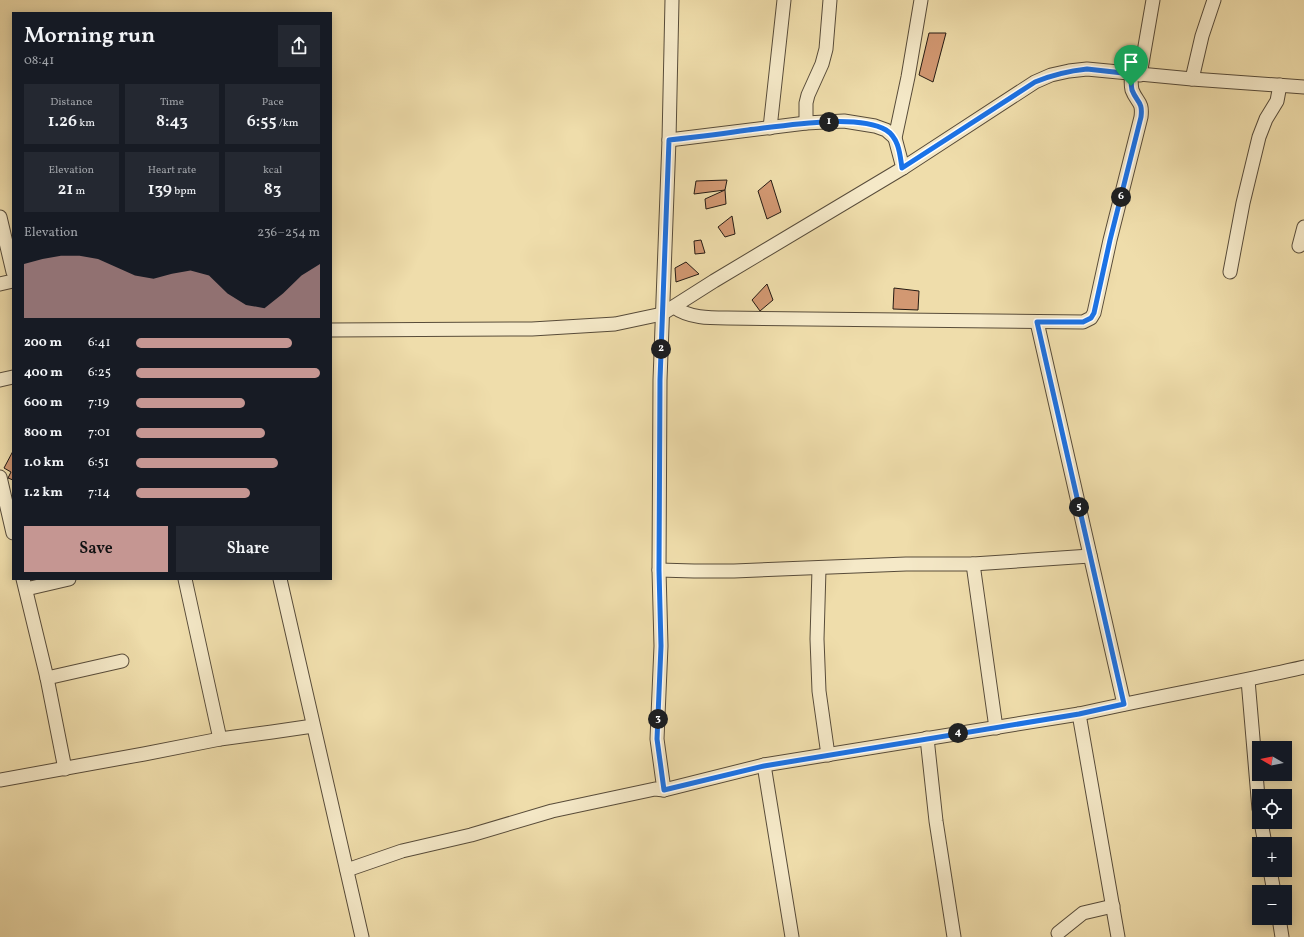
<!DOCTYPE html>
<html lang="en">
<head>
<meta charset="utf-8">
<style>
  body { margin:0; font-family:Vollkorn,serif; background:#242831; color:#f1f3f6; height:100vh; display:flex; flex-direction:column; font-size:15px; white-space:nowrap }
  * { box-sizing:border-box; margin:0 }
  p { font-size:13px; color:#9ea1a6 }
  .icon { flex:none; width:22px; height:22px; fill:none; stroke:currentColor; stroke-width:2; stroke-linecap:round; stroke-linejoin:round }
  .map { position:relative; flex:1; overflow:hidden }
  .details { position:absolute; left:12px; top:12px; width:320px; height:568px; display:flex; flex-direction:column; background:#171b24; border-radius:0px; box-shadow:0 2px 10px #0003 }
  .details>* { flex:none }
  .needle { width:26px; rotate:279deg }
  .buttons { position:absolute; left:1252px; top:741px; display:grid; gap:8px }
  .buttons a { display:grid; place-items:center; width:40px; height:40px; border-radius:0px; background:#171b24; box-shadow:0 2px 10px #0003; font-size:20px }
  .pin { position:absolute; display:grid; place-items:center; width:34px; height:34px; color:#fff; margin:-41px -17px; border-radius:50% 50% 50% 0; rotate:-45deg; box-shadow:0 0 4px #0007 }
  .pin .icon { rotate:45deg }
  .km { position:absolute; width:20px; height:20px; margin:-10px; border-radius:50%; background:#222; color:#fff; font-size:11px; line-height:20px; text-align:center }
  .round { display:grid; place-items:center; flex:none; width:42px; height:42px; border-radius:0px; background:#242831 }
  .summary { display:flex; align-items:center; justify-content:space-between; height:68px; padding:0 12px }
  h1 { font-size:22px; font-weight:600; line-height:30px }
  .metrics { display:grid; grid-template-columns:repeat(3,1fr); gap:6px; height:68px; padding:4px 12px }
  .metrics div { display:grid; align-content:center; border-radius:0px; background:#242831; text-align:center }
  .metrics b { font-size:17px; font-weight:600 }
  .metrics small { font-size:11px; font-weight:400 }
  .metrics p { font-size:11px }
  .chart { height:112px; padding:8px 12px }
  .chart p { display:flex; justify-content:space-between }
  .chart svg { width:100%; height:72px; margin-top:4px; fill:#c59692; opacity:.7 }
  .action { display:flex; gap:8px; margin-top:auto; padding:8px 12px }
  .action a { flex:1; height:46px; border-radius:0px; background:#c59692; color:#111; font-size:16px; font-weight:600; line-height:46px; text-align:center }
  .action a+a { background:#242831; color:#f1f3f6 }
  ul { padding:0 12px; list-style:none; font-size:13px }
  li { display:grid; grid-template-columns:64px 48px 1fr; align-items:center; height:30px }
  li i { height:10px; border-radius:5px; background:#c59692 }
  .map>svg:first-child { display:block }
  .building { fill:#d29872; stroke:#251b14 }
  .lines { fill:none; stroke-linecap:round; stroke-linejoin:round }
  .street-casing { stroke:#584c3a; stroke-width:15 }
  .street { stroke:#f5e9c8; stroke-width:13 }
  .route-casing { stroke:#fff; stroke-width:8 }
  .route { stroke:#1a73e8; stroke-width:5 }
</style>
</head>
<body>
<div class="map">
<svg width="1304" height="937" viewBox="0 0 1304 937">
  <rect width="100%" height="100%" fill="#efddab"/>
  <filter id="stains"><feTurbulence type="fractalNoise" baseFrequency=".005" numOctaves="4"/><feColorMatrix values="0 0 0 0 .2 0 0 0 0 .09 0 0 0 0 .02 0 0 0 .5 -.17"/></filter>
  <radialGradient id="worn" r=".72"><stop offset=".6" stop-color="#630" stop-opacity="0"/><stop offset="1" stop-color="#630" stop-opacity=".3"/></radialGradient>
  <g class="building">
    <path d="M929 33H946L933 82 919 75Z"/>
    <path d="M727 180 725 190 694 194 696 181Z"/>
    <path d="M771 180 781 212 767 219 758 191Z"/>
    <path d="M725 190 726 204 706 209 705 199Z"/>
    <path d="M732 216 735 234 725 237 718 227Z"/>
    <path d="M701 240 705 253 695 254 694 241Z"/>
    <path d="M686 262 699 274 676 282 675 268Z"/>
    <path d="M767 284 773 300 760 311 752 300Z"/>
    <path d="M894 288 919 291 918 310 893 309Z"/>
    <path d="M13 451V480L8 478 11 472 4 468Z"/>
  </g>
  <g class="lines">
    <defs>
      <g id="street">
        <path d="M1140 75 1153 0"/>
        <path d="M1192 79 1202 36 1214 0"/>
        <path d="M806 123V103L808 95 822 64 826 49 830 0"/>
        <path d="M770 128 784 0"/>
        <path d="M669 140 806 123 844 121 875 126 886 130 895 138"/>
        <path d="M903 168 895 138 908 77 921 0"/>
        <path d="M0 217 13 272"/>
        <path d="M1299 246 1304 227"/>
        <path d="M1230 272 1243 203 1259 137 1266 119 1277 101 1280 85"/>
        <path d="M0 284 13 281"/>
        <path d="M674 307C689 318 709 318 727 318L1083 322 1091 318 1094 313 1110 240 1141 117C1143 101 1137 103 1132 90 1131 85 1131 79 1132 74"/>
        <path d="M1037 322 1124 704"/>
        <path d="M331 330 532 329 615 324 662 314 714 281 903 168 1035 82 1051 75 1069 71 1087 69 1192 79 1304 87"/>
        <path d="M0 380 13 377"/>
        <path d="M0 477 13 533"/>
        <path d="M973 564 996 728"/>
        <path d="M819 569 817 639 819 691 828 755"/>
        <path d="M659 570 694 571H734L906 564H973L1090 556"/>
        <path d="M23 579 47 678 65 769"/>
        <path d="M185 579 220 739"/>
        <path d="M280 579 362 937"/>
        <path d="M26 589 69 579"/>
        <path d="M47 678 122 661"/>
        <path d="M1248 680 1259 809"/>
        <path d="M1079 714 1118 937"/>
        <path d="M927 738 936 821 954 937"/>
        <path d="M764 765 792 937"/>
        <path d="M0 780 144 754 220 739 272 732 313 726"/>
        <path d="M664 790 657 739 661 646 659 570 660 380 669 140 672 0"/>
        <path d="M1261 822 1265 844"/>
        <path d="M347 870 402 851 471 835 552 811 655 789 664 790 764 765 1079 714C1154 697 1230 684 1304 667"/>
        <path d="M1270 870 1274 892"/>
        <path d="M1279 918 1282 937"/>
        <path d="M1058 933 1083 913 1113 906"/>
      </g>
    </defs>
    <use href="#street" class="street-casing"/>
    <use href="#street" class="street"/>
  </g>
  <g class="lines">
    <defs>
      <path id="route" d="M1087 69 1132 74C1131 79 1131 85 1132 90 1137 103 1143 101 1141 117L1110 240 1094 313 1091 318 1083 322H1037L1124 704 1079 714 764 766 664 790 657 739 661 646 659 570 660 380 669 140C696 137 722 134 748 130 782 126 857 113 886 130 899 138 900 155 902 168L1035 82C1052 75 1068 71 1087 69Z"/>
    </defs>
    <use href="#route" class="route-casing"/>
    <use href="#route" class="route"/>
  </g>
  <rect width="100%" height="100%" filter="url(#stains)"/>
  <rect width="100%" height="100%" fill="url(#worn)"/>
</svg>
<div class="buttons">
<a><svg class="needle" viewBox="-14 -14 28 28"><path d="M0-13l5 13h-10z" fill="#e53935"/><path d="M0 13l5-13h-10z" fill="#9ea1a6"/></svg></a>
<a><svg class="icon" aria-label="locate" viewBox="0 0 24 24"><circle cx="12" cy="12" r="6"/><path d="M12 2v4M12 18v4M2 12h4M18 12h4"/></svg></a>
<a>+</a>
<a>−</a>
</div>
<div class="pin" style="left:1131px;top:86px;background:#1e9e55"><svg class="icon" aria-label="arrive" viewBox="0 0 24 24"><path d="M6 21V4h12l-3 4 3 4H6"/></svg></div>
<b class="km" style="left:829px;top:122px">1</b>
<b class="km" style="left:661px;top:349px">2</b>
<b class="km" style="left:658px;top:719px">3</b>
<b class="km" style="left:958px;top:733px">4</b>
<b class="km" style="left:1079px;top:507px">5</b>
<b class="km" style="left:1121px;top:197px">6</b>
<section class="details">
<div class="summary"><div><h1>Morning run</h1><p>08:41</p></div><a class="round"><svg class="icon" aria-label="share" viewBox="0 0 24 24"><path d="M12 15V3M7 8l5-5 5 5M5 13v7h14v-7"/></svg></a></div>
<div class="metrics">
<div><p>Distance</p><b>1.26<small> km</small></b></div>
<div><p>Time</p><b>8:43</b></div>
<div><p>Pace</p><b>6:55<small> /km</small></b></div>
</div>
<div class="metrics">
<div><p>Elevation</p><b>21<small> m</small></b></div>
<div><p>Heart rate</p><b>139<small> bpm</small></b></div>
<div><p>kcal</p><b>83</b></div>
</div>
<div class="chart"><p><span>Elevation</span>236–254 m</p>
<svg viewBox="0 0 160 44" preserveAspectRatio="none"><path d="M0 44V11L10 8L20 6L30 6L40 8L50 13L60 18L70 20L80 17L90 15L100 18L110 29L120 36L130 38L140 29L150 18L160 11V44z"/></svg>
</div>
<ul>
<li><b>200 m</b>6:41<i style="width:85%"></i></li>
<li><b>400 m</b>6:25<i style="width:100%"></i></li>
<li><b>600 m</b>7:19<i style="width:59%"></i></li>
<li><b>800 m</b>7:01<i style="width:70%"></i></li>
<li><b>1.0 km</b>6:51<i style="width:77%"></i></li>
<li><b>1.2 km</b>7:14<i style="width:62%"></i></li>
</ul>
<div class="action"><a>Save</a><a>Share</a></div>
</section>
</div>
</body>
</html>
